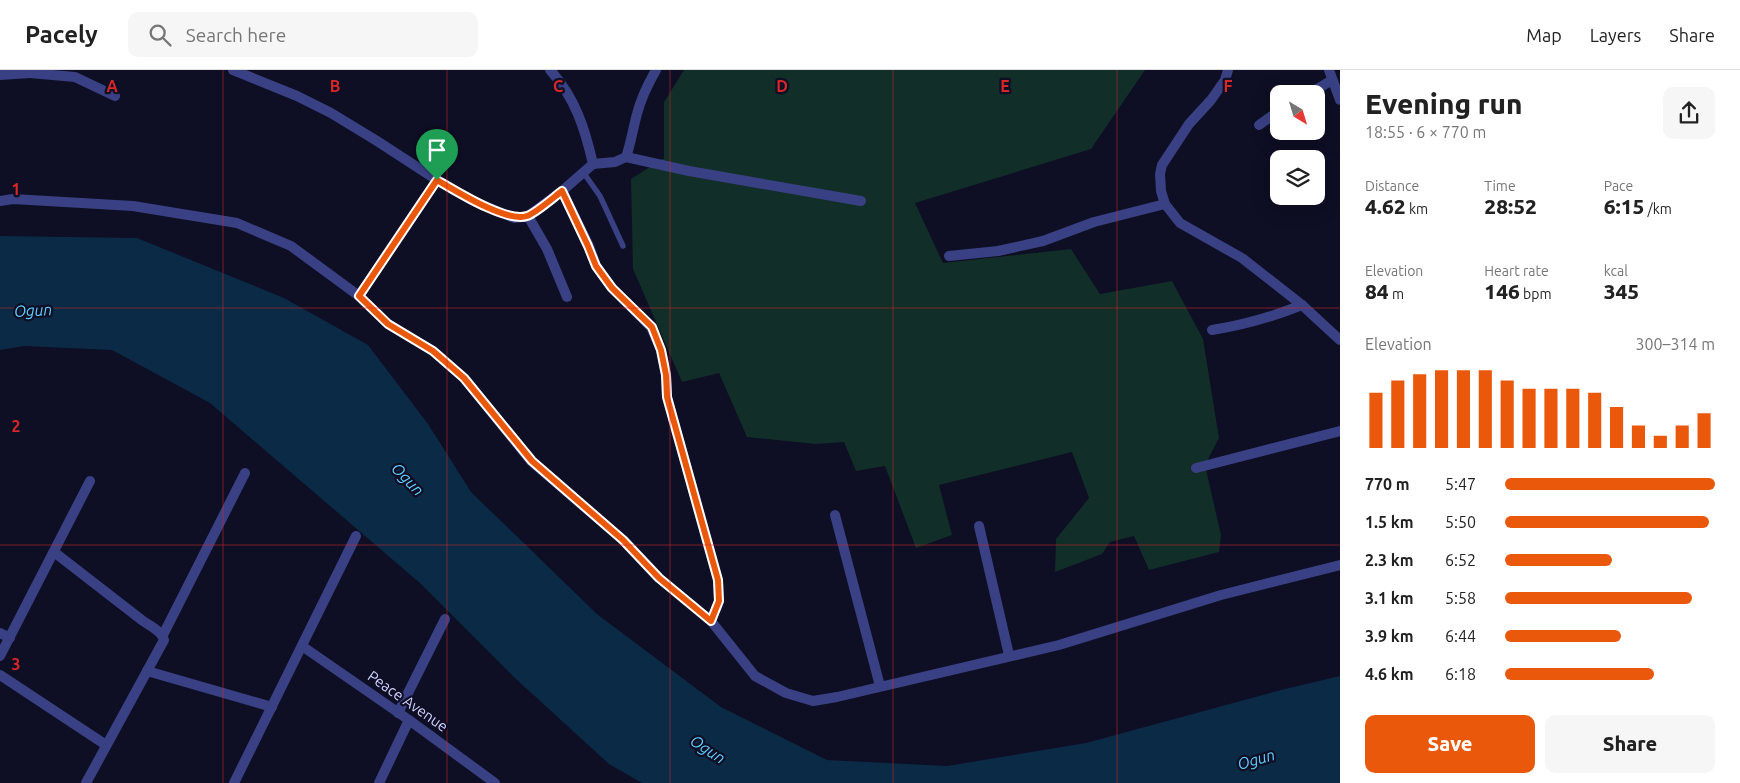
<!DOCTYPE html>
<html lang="en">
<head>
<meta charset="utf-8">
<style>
  body { margin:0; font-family:Ubuntu,sans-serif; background:#f6f6f6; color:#222; height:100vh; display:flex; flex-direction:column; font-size:19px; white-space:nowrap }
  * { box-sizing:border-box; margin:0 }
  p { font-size:16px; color:#767676 }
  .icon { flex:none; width:28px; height:28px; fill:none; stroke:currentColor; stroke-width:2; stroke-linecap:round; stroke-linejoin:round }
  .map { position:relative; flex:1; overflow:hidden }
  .sheet { display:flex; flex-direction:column; background:#fff; width:400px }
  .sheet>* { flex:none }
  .needle { width:32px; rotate:142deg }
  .fabs { position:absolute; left:1270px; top:15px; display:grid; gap:10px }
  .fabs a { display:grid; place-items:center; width:55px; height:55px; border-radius:10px; background:#fff; box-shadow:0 5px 20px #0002; font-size:25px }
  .pin { position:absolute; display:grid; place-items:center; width:42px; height:42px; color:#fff; margin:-51px -21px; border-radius:50% 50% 50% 0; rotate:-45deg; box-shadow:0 0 5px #0007 }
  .pin .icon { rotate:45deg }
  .round { display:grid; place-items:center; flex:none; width:52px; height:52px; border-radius:10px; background:#f6f6f6 }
  .headline { display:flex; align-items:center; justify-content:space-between; height:85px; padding:0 25px }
  h1 { font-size:28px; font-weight:800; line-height:38px }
  .stats { display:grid; grid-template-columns:repeat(3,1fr); gap:8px; height:85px; padding:5px 25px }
  .stats div { display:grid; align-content:center }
  .stats b { font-size:21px; font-weight:800 }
  .stats small { font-size:14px; font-weight:400 }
  .stats p { font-size:14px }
  .chart { height:140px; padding:10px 25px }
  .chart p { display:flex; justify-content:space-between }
  .chart svg { width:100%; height:90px; margin-top:5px; stroke:#ea580c; stroke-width:6 }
  .button { display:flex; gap:10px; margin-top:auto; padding:10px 25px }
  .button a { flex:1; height:58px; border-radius:10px; background:#ea580c; color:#fff; font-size:20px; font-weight:800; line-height:58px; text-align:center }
  .button a+a { background:#f6f6f6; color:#222 }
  ul { padding:0 25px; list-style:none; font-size:16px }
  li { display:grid; grid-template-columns:80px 60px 1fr; align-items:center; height:38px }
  li i { height:12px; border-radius:6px; background:#ea580c }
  header { display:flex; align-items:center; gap:30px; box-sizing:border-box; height:70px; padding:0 25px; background:#fff; border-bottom:1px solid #e0e0e0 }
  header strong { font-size:24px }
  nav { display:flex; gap:28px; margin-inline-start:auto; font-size:18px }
  .search { width:350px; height:45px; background:#f6f6f6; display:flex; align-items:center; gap:12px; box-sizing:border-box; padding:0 18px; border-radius:10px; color:#767676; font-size:19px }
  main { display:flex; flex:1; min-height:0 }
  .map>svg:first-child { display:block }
  .green { fill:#112e29 }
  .water { fill:#0b2a46 }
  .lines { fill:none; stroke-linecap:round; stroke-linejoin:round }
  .service { stroke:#394184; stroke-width:5.5 }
  .minor { stroke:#394184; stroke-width:10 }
  .route-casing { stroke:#fff; stroke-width:10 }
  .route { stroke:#ea580c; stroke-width:6 }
  .grid { fill:none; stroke:#d62828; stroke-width:1; stroke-opacity:0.55 }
  .labels { text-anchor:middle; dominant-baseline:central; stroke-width:4.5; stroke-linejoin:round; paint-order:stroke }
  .street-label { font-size:15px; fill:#d1d3ff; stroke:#0e0e24 }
  .water-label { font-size:16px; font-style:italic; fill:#5fceff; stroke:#0e0e24 }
  .grid-label { font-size:16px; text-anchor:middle; font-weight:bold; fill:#d62828; stroke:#0e0e24; stroke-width:4.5; stroke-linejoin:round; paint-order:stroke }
</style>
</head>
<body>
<header>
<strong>Pacely</strong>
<div class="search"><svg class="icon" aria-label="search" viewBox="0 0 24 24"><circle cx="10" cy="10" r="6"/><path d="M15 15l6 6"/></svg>Search here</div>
<nav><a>Map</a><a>Layers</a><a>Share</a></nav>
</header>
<main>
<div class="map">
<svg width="1340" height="713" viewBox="0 0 1340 713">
  <rect width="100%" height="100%" fill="#0e0e24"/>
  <path class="green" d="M684 0H1145L1091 79 915 133 943 193 1071 179 1100 224 1172 211 1203 269 1219 368 1205 395 1221 465 1219 482 1149 500 1134 466 1110 472 1102 484 1055 502 1056 469 1089 428 1072 382 939 415 952 465 916 478 885 396 856 401 844 372 816 374 747 367 719 303 682 312 633 199 631 109 664 88V32Z"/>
  <path class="water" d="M0 166 137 168 284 228 368 275 428 354 471 422 598 545 721 637 827 690 947 696 1086 673 1281 620 1340 606V713H642L609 694 515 608 421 514 210 333 112 280 24 276 0 280Z"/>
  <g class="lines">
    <path class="service" d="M583 102 600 126 623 176"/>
    <g class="minor">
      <path d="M31 0 30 3 75 7 115 26"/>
      <path d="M233 0 297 26 331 43 377 71 437 110 473 131 514 148 528 146 562 121 593 94C585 59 575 27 550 0"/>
      <path d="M1228 0 1225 10 1211 30 1189 54 1162 95 1160 104 1161 121 1165 134 1180 153 1242 188 1302 235 1340 270"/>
      <path d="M1329 0 1340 30"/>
      <path d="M0 5 30 3"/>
      <path d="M1309 24 1332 10"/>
      <path d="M1259 55 1279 41"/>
      <path d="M626 87 689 101 861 131"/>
      <path d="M593 94 615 92 626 87C631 73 633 58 637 44 641 28 648 14 656 0"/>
      <path d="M562 121 589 176 596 196 612 218 651 257 661 280 666 305 667 327 718 510 719 531 711 551"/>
      <path d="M0 131 13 129 133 136 237 153 291 176 359 226 388 254 433 281 464 308 531 391 623 470 659 508 711 551 755 606 786 623 813 631 837 627 1059 575 1221 525 1340 495"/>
      <path d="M528 146 547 179 567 227"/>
      <path d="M949 186 998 181 1043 171 1094 152 1165 134"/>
      <path d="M359 226 437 110"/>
      <path d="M1212 260C1244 255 1272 247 1302 235"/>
      <path d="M1196 398 1340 361"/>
      <path d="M835 445 880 616"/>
      <path d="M979 456 1009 585"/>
      <path d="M54 482 143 551C150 556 162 561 164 570L86 713"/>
      <path d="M0 563 10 568"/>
      <path d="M163 565 245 403"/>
      <path d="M302 576 409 650 495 713"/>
      <path d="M0 586 90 411"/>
      <path d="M147 601 272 637"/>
      <path d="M0 605 106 675"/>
      <path d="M398 643 445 549"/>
      <path d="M234 713 356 466"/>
      <path d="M379 713 409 650"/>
    </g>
  </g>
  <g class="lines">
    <defs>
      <path id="route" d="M437 110C456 121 507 153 527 146 536 143 554 127 562 121L588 176 596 196 612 218 652 257 661 280 666 305 667 327 718 510 719 531 711 551 659 508 623 470 532 391 464 308 433 281 388 254 359 226Z"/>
    </defs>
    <use href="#route" class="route-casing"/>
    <use href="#route" class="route"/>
  </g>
  <path class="grid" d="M223 0V713M447 0V713M670 0V713M893 0V713M1117 0V713M0 238H1340M0 475H1340"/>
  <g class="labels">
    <g class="street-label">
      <text transform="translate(408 631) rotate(35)">Peace Avenue</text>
    </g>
    <g class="water-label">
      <text transform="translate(33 240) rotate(-3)">Ogun</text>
      <text transform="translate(408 409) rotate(46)">Ogun</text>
      <text transform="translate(708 679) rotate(33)">Ogun</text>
      <text transform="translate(1256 689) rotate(-16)">Ogun</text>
    </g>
  </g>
  <g class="grid-label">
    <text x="112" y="22">A</text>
    <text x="335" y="22">B</text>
    <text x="558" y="22">C</text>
    <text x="782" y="22">D</text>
    <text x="1005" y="22">E</text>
    <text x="1228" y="22">F</text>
    <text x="16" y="125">1</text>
    <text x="16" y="362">2</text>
    <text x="16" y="600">3</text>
  </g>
</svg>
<div class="fabs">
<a><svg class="needle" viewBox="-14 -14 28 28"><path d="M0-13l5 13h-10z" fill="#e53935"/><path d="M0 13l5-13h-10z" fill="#767676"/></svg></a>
<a><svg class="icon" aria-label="layers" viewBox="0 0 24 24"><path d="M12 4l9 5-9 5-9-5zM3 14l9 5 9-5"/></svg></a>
</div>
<div class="pin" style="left:437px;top:110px;background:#1e9e55"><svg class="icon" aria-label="arrive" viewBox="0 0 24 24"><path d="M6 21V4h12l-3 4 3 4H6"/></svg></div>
</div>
<section class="sheet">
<div class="headline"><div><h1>Evening run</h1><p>18:55 · 6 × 770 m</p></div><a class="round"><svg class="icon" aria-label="share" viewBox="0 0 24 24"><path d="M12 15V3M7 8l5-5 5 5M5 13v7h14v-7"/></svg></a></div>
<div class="stats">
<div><p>Distance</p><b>4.62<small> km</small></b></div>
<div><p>Time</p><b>28:52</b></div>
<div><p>Pace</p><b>6:15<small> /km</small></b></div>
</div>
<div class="stats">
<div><p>Elevation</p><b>84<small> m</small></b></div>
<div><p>Heart rate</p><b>146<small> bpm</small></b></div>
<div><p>kcal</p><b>345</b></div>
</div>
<div class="chart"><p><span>Elevation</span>300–314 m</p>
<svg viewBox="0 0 160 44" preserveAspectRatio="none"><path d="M5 44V17M15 44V11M25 44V8M35 44V6M45 44V6M55 44V6M65 44V11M75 44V15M85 44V15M95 44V15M105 44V17M115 44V24M125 44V33M135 44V38M145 44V33M155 44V27"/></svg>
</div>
<ul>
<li><b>770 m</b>5:47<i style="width:100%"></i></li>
<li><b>1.5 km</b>5:50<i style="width:97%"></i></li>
<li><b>2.3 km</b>6:52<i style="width:51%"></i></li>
<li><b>3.1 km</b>5:58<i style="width:89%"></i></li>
<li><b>3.9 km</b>6:44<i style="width:55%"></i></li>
<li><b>4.6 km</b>6:18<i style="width:71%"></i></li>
</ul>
<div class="button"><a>Save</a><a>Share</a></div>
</section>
</main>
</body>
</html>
